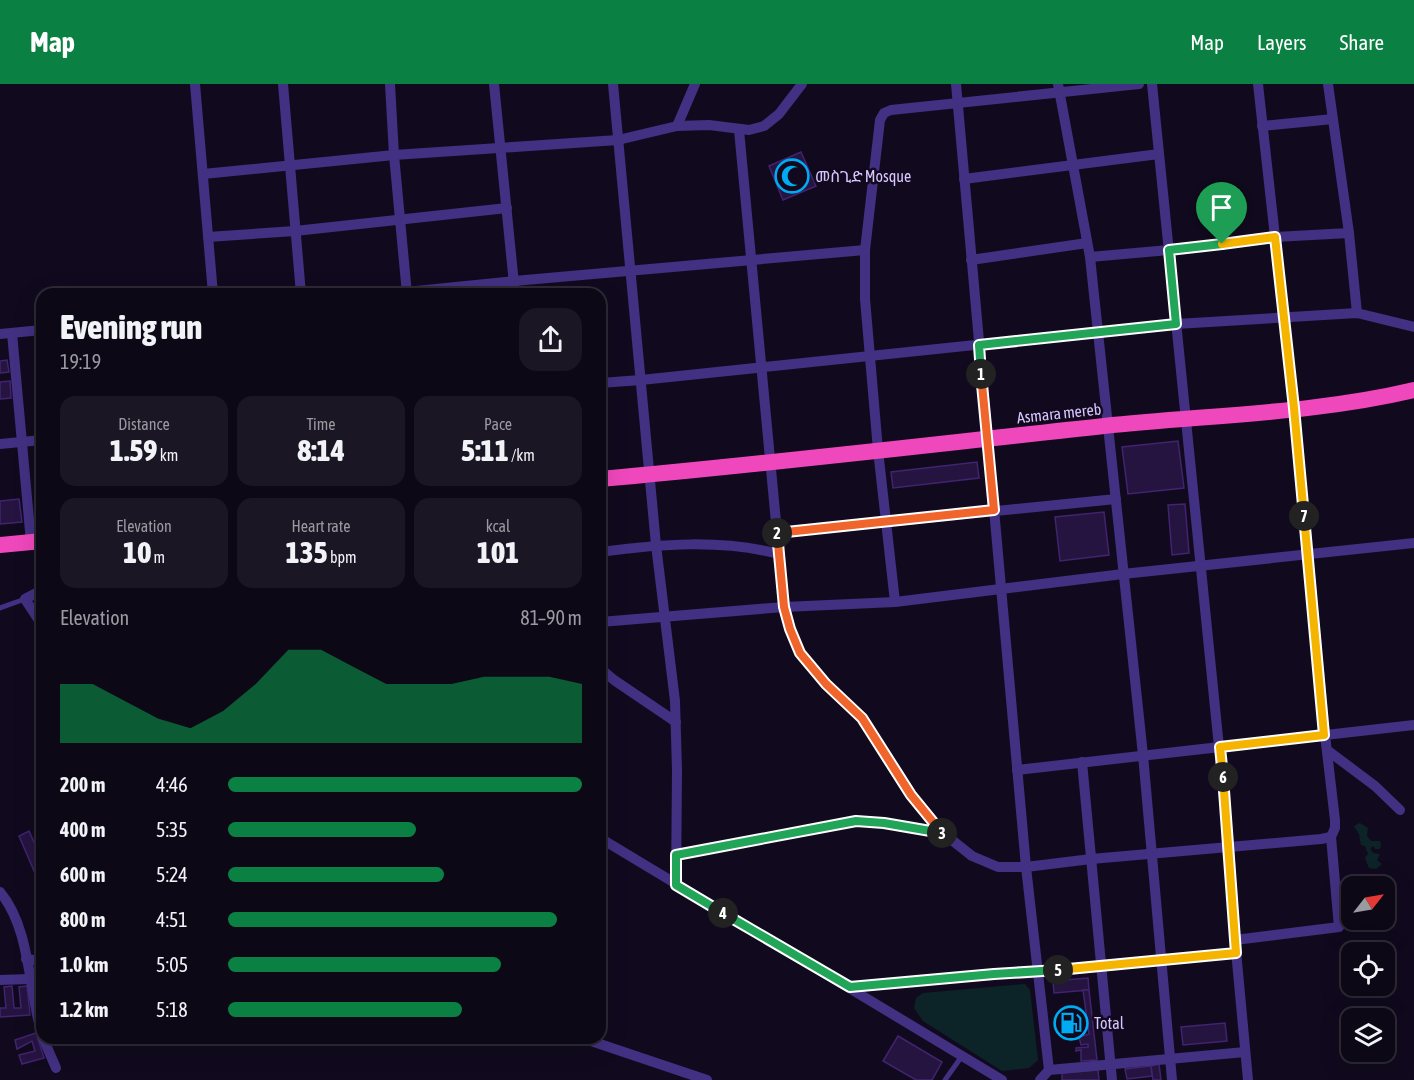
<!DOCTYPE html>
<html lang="en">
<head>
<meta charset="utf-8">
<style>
  body { margin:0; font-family:"Asap Condensed","Noto Sans Ethiopic",sans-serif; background:#1b1623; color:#f1f3f6; height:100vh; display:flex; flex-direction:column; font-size:22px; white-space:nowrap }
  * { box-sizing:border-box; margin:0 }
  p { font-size:20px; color:#9a9aa1 }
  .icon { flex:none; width:33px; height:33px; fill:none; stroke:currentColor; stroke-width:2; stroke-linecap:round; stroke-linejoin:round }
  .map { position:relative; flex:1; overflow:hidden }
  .sheet { position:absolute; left:36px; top:204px; width:570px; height:756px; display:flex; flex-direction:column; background:#0d0816; border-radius:18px; box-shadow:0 6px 24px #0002,0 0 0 2px #2d2935 }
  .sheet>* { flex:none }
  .needle { width:39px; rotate:59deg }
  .fabs { position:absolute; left:1341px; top:792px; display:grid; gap:12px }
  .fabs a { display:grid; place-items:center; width:54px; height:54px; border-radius:12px; background:#0d0816; box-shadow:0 6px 24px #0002,0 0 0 2px #2d2935; font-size:30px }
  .pin { position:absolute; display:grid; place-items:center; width:51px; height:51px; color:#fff; margin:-62px -26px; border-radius:50% 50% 50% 0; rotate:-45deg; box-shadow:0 0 6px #0007 }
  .pin .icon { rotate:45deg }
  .km { position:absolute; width:30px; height:30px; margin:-15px; border-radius:50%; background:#222; color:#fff; font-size:16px; line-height:30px; text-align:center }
  .round { display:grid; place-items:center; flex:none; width:63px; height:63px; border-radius:18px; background:#1b1623 }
  .summary { display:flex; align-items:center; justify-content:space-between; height:102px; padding:0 24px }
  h1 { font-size:33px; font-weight:800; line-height:45px }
  .metrics { display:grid; grid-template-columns:repeat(3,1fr); gap:9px; height:102px; padding:6px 24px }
  .metrics div { display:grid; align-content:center; border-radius:15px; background:#1b1623; text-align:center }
  .metrics b { font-size:30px; font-weight:800 }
  .metrics small { font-size:16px; font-weight:400 }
  .metrics p { font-size:16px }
  .chart { height:168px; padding:12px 24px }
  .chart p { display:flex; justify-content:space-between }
  .chart svg { width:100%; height:108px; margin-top:6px; fill:#0b8043; opacity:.7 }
  ul { padding:0 24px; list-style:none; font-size:20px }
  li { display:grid; grid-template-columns:96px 72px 1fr; align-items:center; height:45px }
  li i { height:15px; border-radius:8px; background:#0b8043 }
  header { display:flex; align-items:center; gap:36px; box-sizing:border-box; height:84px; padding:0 30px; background:#0b8043; color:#fff }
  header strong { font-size:28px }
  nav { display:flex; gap:33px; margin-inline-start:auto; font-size:21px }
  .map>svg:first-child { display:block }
  .green { fill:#0c2428 }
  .building { fill:#251440; stroke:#41236f; stroke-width:1.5 }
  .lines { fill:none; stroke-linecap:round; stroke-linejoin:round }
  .service { stroke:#423082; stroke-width:5 }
  .minor { stroke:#423082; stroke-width:10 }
  .trunk { stroke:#ef47bc; stroke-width:16 }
  .split-1-casing { stroke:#fff; stroke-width:12 }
  .split-2-casing { stroke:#fff; stroke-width:12 }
  .split-3-casing { stroke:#fff; stroke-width:12 }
  .split-4-casing { stroke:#fff; stroke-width:12 }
  .split-5-casing { stroke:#fff; stroke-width:12 }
  .split-6-casing { stroke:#fff; stroke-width:12 }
  .split-7-casing { stroke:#fff; stroke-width:12 }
  .split-8-casing { stroke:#fff; stroke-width:12 }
  .split-1 { stroke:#22a559; stroke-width:8 }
  .split-2 { stroke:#f0652b; stroke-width:8 }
  .split-3 { stroke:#f0652b; stroke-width:8 }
  .split-4 { stroke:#22a559; stroke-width:8 }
  .split-5 { stroke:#22a559; stroke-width:8 }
  .split-6 { stroke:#f5b400; stroke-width:8 }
  .split-7 { stroke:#f5b400; stroke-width:8 }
  .split-8 { stroke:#f5b400; stroke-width:8 }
  .labels { text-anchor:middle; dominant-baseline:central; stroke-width:5; stroke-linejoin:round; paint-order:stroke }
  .poi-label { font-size:16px; fill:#d8c6ff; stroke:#110a1e; text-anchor:start }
  .street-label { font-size:16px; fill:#d8c6ff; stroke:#110a1e }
</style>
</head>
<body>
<header>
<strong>Map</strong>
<nav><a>Map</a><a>Layers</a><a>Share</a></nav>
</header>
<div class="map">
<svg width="1414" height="996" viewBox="0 0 1414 996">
  <rect width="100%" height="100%" fill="#110a1e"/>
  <g class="green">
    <path d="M1360 739 1368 744 1367 752 1371 757H1380L1381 762 1379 765H1375L1374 762 1370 764 1373 769 1380 770 1377 776 1382 780 1376 785 1369 784 1365 774 1368 770 1365 762 1361 761 1359 750 1354 742Z"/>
    <path d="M1025 900 1030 906 1038 976 1029 984 1002 987 923 937 914 924 916 914 923 909Z"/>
  </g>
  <g class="building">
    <path d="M801 68 816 102 783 116 769 82Z"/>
    <path d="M7 276 9 288 0 289V277Z"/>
    <path d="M10 297 11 314 0 315V298Z"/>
    <path d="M1178 357 1184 404 1128 410 1122 363Z"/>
    <path d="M977 378 979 394 893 404 891 388Z"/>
    <path d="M19 415 22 438 0 440V417Z"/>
    <path d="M1185 420 1189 469 1172 471 1168 421Z"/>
    <path d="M1104 428 1109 471 1060 477 1055 433Z"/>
    <path d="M29 747 42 776V795L38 796 19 752Z"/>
    <path d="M1088 894 1089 906 1054 909 1053 897Z"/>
    <path d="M12 902 14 924H21L19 903 27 902 30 931 0 933V924H6L4 903Z"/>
    <path d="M1083 906H1089L1097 976 1081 977V966L1076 967V964L1088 963V960L1081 961 1079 953 1089 950Z"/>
    <path d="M1225 939 1227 957 1183 961 1181 943Z"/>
    <path d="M36 949 44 974 22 980 19 971 35 967 32 957 17 965 15 956Z"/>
    <path d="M898 952 942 978 932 996H916L883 977Z"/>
    <path d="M1159 980 1161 996H1153L1151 982Z"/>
    <path d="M1151 982 1152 992 1127 995 1125 985Z"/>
    <path d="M1098 986 1099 996H1062V989Z"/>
  </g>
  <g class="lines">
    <g class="service">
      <path d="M0 524 25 515"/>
      <path d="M945 996 962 972"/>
    </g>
    <g class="minor">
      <path d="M195 0 213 210"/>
      <path d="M283 0 301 210"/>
      <path d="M390 0 394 71 407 210"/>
      <path d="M494 0 515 210"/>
      <path d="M613 0 656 461 675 617 677 686 676 801"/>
      <path d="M956 0 1026 783 1049 986 1040 996"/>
      <path d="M1058 0 1090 173 1143 671 1172 996"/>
      <path d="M1152 0 1229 762 1235 856 1248 996"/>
      <path d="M677 42 695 0"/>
      <path d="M1262 42 1333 35"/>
      <path d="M739 46 784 523 790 545 800 569 826 600 862 634 911 711 943 749 972 772 998 783H1026L1091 775 1321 755 1331 753"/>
      <path d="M203 90 394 71 618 56 677 42 709 41 749 46 764 42 779 30 802 0"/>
      <path d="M964 95 1159 70"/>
      <path d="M1349 149 1357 229"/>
      <path d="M208 153 295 147 507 124"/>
      <path d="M1090 173 1169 166 1275 153 1349 149 1328 0"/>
      <path d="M971 176 1087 159"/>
      <path d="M386 210 514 197 865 166"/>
      <path d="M12 249 31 458"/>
      <path d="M0 250 42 246"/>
      <path d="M600 299 641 296 1176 240 1357 229 1414 243"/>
      <path d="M0 360 42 356"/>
      <path d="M777 449 1116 415"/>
      <path d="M600 468C660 460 720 455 779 470"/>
      <path d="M42 506 25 515 42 541"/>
      <path d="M895 518 878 366 865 215V166L880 36 884 29 891 26 1139 0"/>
      <path d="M600 538 784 523 895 518 1123 490 1414 459"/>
      <path d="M600 584 614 596 676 638"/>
      <path d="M1327 666 1375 702 1400 726"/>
      <path d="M1082 678 1112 996"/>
      <path d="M1017 686 1414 641"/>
      <path d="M600 754 1002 996"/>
      <path d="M676 771 856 737 884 739 943 749"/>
      <path d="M0 808C31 845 28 906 42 950"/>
      <path d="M1235 856 1339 843 1331 753 1335 744V736L1325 651 1294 324 1258 0"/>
      <path d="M26 875 42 877"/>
      <path d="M0 896 30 895"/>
      <path d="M850 903 994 890 1037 889 1236 869"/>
      <path d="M43 954 56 984"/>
      <path d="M582 954 707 996"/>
      <path d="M1049 986 1245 968"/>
    </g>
    <g class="trunk">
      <path d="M600 395C768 380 936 360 1104 342 1207 331 1313 330 1414 306"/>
      <path d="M0 461 42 457"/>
    </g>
  </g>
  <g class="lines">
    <defs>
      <path id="split-1" d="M981 290 979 261 1176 240 1169 166 1222 160"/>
      <path id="split-2" d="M777 449 994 426 981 290"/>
      <path id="split-3" d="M777 449 784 523 790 545 800 569 826 600 862 634 911 711 942 749"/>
      <path id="split-4" d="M723 829 676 801V771L856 737 884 739 942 749"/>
      <path id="split-5" d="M723 829 850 903 994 890 1058 886"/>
      <path id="split-6" d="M1058 886 1236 869 1223 693"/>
      <path id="split-7" d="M1223 693 1220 663 1324 651 1304 432"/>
      <path id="split-8" d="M1222 160 1275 153 1294 324 1304 432"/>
    </defs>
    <use href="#split-1" class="split-1-casing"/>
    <use href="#split-2" class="split-2-casing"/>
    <use href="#split-3" class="split-3-casing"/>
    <use href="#split-4" class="split-4-casing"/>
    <use href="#split-5" class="split-5-casing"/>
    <use href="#split-6" class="split-6-casing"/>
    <use href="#split-7" class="split-7-casing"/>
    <use href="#split-8" class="split-8-casing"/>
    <use href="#split-1" class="split-1"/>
    <use href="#split-2" class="split-2"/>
    <use href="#split-3" class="split-3"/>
    <use href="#split-4" class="split-4"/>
    <use href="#split-5" class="split-5"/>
    <use href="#split-6" class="split-6"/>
    <use href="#split-7" class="split-7"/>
    <use href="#split-8" class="split-8"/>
  </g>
  <defs>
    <symbol id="mosque-ring" viewBox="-11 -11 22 22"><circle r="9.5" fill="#110a1e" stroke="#00abf1" stroke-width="1.5"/><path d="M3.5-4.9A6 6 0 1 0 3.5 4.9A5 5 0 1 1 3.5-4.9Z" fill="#00abf1"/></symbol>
    <symbol id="fuel-ring" viewBox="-11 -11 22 22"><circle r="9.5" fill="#110a1e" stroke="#00abf1" stroke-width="1.5"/><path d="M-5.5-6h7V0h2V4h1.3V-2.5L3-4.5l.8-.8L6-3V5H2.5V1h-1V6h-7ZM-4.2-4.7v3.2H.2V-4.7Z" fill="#00abf1"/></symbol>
  </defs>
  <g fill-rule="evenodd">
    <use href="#mosque-ring" x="773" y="73" width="38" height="38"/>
    <use href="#fuel-ring" x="1052" y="920" width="38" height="38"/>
  </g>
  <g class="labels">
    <g class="poi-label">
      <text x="815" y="92">መስጊድ Mosque</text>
      <text x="1094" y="939">Total</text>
    </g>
    <g class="street-label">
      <text transform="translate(1059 329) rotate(-6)">Asmara mereb</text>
    </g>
  </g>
</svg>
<div class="fabs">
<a><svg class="needle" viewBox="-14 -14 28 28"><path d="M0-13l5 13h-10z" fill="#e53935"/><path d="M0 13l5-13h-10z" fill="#9a9aa1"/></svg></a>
<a><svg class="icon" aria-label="locate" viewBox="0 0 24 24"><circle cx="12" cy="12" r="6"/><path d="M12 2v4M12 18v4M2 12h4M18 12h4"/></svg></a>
<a><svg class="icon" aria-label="layers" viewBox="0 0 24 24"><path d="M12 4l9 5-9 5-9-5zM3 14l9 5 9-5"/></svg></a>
</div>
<div class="pin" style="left:1222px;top:160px;background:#1e9e55"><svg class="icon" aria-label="arrive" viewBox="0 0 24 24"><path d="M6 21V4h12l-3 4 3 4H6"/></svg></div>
<b class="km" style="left:981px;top:290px">1</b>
<b class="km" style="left:777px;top:449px">2</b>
<b class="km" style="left:942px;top:749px">3</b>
<b class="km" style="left:723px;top:829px">4</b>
<b class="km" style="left:1058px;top:886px">5</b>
<b class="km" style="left:1223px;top:693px">6</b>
<b class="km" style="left:1304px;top:432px">7</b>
<section class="sheet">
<div class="summary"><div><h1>Evening run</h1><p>19:19</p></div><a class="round"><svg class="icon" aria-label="share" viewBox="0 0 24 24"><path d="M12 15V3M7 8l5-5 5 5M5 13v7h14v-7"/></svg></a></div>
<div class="metrics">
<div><p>Distance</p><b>1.59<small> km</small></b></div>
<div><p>Time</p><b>8:14</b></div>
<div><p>Pace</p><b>5:11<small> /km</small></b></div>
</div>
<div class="metrics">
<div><p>Elevation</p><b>10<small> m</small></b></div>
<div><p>Heart rate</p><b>135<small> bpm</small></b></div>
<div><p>kcal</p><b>101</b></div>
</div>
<div class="chart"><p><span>Elevation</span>81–90 m</p>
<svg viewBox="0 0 160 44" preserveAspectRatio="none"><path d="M0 44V20L10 20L20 27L30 34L40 38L50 31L60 20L70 6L80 6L90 13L100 20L110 20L120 20L130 17L140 17L150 17L160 20V44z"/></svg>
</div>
<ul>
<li><b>200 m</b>4:46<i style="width:100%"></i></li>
<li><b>400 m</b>5:35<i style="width:53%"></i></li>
<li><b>600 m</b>5:24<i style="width:61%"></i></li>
<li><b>800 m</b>4:51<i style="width:93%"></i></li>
<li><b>1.0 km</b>5:05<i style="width:77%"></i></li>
<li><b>1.2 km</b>5:18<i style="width:66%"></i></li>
</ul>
</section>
</div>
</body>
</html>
